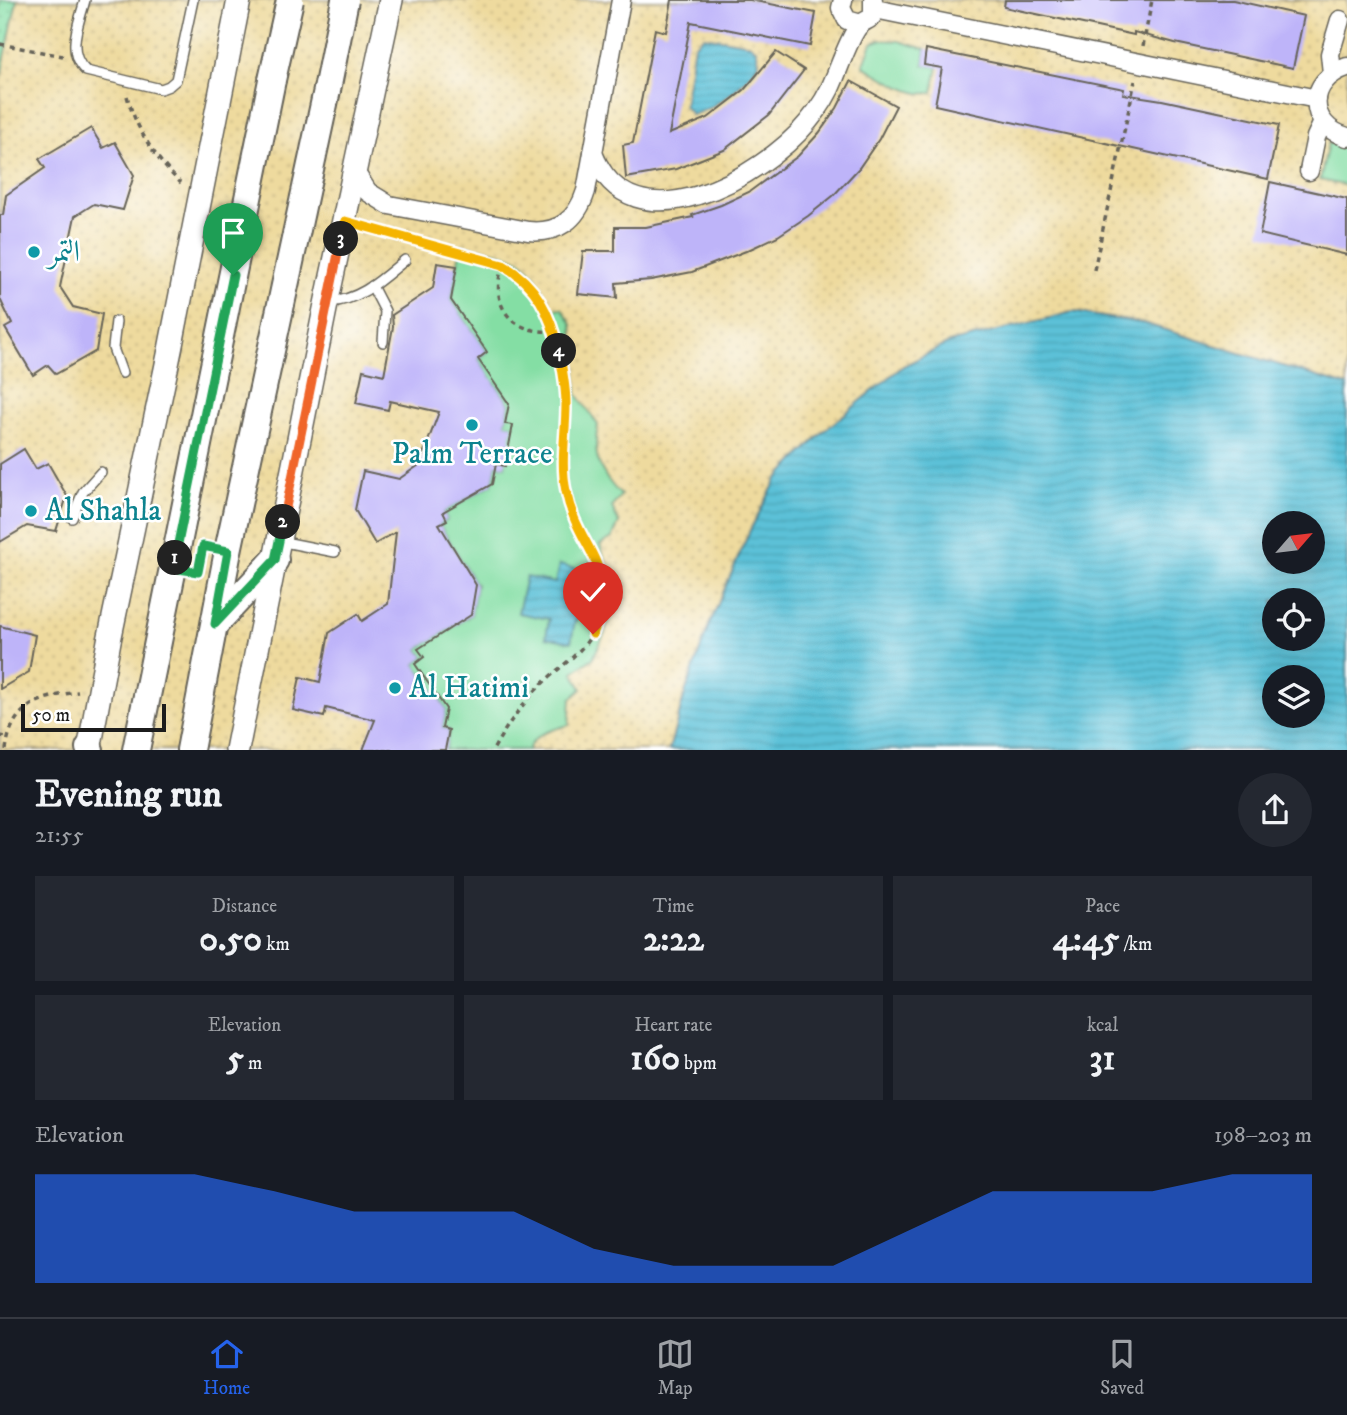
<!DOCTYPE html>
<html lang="en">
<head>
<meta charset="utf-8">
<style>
  body { margin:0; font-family:"IM FELL DW Pica",Amiri,serif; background:#242831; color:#f1f3f6; height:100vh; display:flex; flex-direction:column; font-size:26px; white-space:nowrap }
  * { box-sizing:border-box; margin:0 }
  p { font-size:23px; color:#9ea1a6 }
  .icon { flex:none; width:38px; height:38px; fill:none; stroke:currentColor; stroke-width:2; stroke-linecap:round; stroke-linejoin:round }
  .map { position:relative; height:750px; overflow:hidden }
  .side { display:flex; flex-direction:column; background:#171b24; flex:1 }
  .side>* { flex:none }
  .needle { width:46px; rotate:62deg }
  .controls { position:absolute; left:1262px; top:511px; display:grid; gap:14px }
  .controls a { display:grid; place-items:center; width:63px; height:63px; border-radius:50%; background:#171b24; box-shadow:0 7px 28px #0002; font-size:35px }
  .scale { position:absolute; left:21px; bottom:18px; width:145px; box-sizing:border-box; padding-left:7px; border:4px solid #1c1c1c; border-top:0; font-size:19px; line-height:24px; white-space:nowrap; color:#1c1c1c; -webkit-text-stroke:5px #fff; paint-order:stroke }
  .pin { position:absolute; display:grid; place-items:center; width:60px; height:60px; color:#fff; margin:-72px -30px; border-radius:50% 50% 50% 0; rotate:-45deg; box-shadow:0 0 7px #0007 }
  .pin .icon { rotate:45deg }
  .km { position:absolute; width:35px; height:35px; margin:-18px; border-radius:50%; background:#222; color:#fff; font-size:19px; line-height:35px; text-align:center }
  .round { display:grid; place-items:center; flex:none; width:74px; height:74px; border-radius:37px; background:#242831 }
  .overview { display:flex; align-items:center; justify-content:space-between; height:119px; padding:0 35px }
  h1 { font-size:38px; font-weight:700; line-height:52px }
  .figures { display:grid; grid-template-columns:repeat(3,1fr); gap:10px; height:119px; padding:7px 35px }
  .figures div { display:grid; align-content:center; border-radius:0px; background:#242831; text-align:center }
  .figures b { font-size:35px; font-weight:700 }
  .figures small { font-size:19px; font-weight:400 }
  .figures p { font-size:19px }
  .chart { height:196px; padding:14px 35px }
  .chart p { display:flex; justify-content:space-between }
  .chart svg { width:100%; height:126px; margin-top:7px; fill:#2563eb; opacity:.7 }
  .tabs { display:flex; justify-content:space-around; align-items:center; height:98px; border-top:2px solid #363941; background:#171b24; font-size:19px; color:#9ea1a6 }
  .tabs a { display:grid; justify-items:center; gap:4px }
  .tabs .on { color:#2563eb }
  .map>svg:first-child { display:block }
  .sand { fill:url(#sand-dots); stroke:#857b5d; stroke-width:2 }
  .park { fill:url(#park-dots); stroke:#507d60; stroke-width:2 }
  .garden { fill:#84dea4; stroke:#507d60; stroke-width:2 }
  .water { fill:url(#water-rules); stroke:#3c6e7a; stroke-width:2; fill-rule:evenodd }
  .building { fill:#beb4f9 }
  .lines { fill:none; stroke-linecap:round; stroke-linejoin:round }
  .service-casing { stroke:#666359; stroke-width:12 }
  .minor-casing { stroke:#666359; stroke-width:21 }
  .tertiary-casing { stroke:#666359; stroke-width:26 }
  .secondary-casing { stroke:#666359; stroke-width:30 }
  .path { stroke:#666359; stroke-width:3.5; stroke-dasharray:5 5; stroke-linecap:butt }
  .service { stroke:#fff; stroke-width:9 }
  .minor { stroke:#fff; stroke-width:18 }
  .tertiary { stroke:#fff; stroke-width:23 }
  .secondary { stroke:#fff; stroke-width:26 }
  .secondary-bridge-casing { stroke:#666359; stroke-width:30; stroke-linecap:butt }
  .secondary-bridge { stroke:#fff; stroke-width:26 }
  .split-1-casing { stroke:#fff; stroke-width:14 }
  .split-2-casing { stroke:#fff; stroke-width:14 }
  .split-3-casing { stroke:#fff; stroke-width:14 }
  .split-4-casing { stroke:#fff; stroke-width:14 }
  .split-5-casing { stroke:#fff; stroke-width:14 }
  .split-1 { stroke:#22a559; stroke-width:9 }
  .split-2 { stroke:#22a559; stroke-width:9 }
  .split-3 { stroke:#f0652b; stroke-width:9 }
  .split-4 { stroke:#f5b400; stroke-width:9 }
  .split-5 { stroke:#f5b400; stroke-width:9 }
  .culture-dot { fill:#0f9aa8; stroke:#fff; stroke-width:2.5 }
  .labels { text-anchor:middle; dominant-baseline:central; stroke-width:5; stroke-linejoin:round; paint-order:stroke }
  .culture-label { font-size:30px; fill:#0d838f; stroke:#fff; text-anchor:start }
</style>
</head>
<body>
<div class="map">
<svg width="1347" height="750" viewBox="0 0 1347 750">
  <defs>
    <pattern id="sand-dots" width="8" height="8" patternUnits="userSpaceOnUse" patternTransform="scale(1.75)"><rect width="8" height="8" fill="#eeda9e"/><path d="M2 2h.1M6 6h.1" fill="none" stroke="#ccba88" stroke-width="1.8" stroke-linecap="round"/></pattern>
    <pattern id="park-dots" width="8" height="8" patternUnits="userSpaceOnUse" patternTransform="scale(1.75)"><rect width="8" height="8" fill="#84dea4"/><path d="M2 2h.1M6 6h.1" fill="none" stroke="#71be8d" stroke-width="1.8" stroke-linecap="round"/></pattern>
    <pattern id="water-rules" width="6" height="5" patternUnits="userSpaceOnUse" patternTransform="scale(1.75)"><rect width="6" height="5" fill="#5bc1d8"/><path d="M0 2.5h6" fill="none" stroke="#4fa5b9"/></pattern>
  </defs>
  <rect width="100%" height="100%" fill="#fff"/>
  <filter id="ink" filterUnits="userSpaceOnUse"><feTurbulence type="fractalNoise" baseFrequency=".0143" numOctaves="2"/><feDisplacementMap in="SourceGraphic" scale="14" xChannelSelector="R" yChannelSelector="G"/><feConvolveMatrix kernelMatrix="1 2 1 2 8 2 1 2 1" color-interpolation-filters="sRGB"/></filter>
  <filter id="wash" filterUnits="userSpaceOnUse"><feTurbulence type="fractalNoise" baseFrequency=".00686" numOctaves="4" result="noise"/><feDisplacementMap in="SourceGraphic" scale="28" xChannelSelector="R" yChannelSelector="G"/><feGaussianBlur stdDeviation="1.57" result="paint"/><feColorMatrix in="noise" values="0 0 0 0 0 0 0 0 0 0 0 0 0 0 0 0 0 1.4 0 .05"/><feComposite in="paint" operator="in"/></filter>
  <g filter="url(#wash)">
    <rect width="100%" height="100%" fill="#efe6cb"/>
    <path class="sand" d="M0 0H1347V386L1146 324 1073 312 1013 328 686 690 669 750H0Z"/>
    <path class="park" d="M0 0H17L0 81Z"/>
    <g class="garden">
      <path d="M880 40 899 41 926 49 924 65 938 67 933 92C915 100 880 75 863 66L872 43Z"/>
      <path d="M1328 143 1347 148V186L1320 180Z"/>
      <path d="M461 245C514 255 530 252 550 309L562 308 572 324 577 394 598 425C592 455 599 473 621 495L612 507 619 523 612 538 600 545 610 573 615 601 604 635 593 658 573 672 582 689 571 699 569 725C552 730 535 732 528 750H445L449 730 442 728 446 709 415 664 424 657 418 649 471 615 476 585 439 524 447 520 443 512 492 484 496 464 505 466 512 425 505 424 509 404 478 359 487 352 451 300Z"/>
    </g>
    <g class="water">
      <path d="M704 36 750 44 756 49 759 63C744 85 718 107 692 115L684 106 694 45Z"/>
      <path d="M1073 312 1146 324 1347 386V750H669L686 690 709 625 750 530 777 479 824 431 903 366 949 343ZM1312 523V562H1274V523ZM1312 600V639H1274V600ZM1312 677V716H1274V677Z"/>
      <path d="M559 565 585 571 581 590 586 602 583 614 575 621 571 642 546 637 549 619 518 613 526 577 555 583Z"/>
    </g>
    <g id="blocks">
      <g class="building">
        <path d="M672 0H750L816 13 810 46 691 22 669 134 708 118 744 90 776 52 804 70 769 115 724 150 676 169 626 178 623 145 633 143 655 29 666 32Z"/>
        <path d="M1005 0H1233L1304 16 1293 68 1175 43 1134 32V35L1004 7Z"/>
        <path d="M926 49 1124 89 1123 94 1162 100 1279 125 1268 179 935 105 942 68 924 65Z"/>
        <path d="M851 81 896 106 879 139 859 168 833 196 808 216 778 236 746 251 692 272 651 280 616 283 617 298 578 294 583 251H615V227H646L693 217 692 215 721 205 749 192 798 156 819 133 837 108Z"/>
        <path d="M91 128 103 148 115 142 134 175 123 210 94 204 75 216 60 287 73 307 102 314 96 351 56 374 48 365 33 375 5 328 12 324 0 299V215H3L6 195 45 168 39 159Z"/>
        <path d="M1270 182 1347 199V255L1260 234Z"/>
        <path d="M437 263 457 266 451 300 487 352 478 359 509 404 505 424 513 425 505 466 496 464 492 484 443 512 447 520 439 524 476 585 471 615 418 649 424 657 415 664 446 709 442 728 449 730 445 750H363L375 720 326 708 324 717 293 710 300 677 320 682 329 633 358 614 362 621 388 604 396 532 375 544 355 510 363 471 399 479 419 465 439 412 390 401 388 410 356 403 363 370 384 375 393 327 392 315 433 288Z"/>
        <path d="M24 449 36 469 48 463 67 496 56 531 27 526 0 542V464Z"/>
        <path d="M0 626 35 635 29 672 0 689Z"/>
      </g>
    </g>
  </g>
  <g filter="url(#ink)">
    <use href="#blocks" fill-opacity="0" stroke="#666359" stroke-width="2"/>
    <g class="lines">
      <defs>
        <g id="service">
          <path d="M85 0C79 24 65 52 86 71L161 89 169 86 176 80 193 0"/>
          <path d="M372 286 385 311 383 342"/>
          <path d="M329 302C361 300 382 279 405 260"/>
          <path d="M116 321 113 348 122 373"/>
          <path d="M72 518 83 492 101 472"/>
          <path d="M279 541 335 552"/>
        </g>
        <g id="minor">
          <path d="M843 0 841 8 847 20 861 24"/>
          <path d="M875 9 1317 99"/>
          <path d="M1347 67C1307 80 1306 125 1347 137"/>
          <path d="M1332 73 1330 54 1340 20"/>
          <path d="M593 153C631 252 763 177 808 122 819 109 829 93 835 77 840 65 852 31 861 24 865 20 869 21 873 15V0"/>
          <path d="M1309 171 1316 137 1323 122"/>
          <path d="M355 172 368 192 389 205 528 231C558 234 577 220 586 191L621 0"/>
        </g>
        <g id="tertiary">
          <path d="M89 750 109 641 170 350 239 0"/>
          <path d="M237 750 325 309 391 0"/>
        </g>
        <g id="secondary">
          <path d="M215 624 275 560"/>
          <path d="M89 748 90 750"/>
          <path d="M136 750 272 80"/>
          <path d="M190 750 228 551 327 90"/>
        </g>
      </defs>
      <use href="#service" class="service-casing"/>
      <use href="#minor" class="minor-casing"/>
      <use href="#tertiary" class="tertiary-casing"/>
      <use href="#secondary" class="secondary-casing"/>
      <g class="path">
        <path d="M0 44 63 56"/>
        <path d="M1143 46 1152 0"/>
        <path d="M127 96C136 129 156 160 181 183"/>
        <path d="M364 226 503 265C551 292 566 352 566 404 566 434 560 464 567 494 577 539 615 569 599 619 589 649 565 662 544 682 523 702 507 725 493 750"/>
        <path d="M503 265C488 305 512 335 554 331"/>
        <path d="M1094 270 1135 81"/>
        <path d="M195 571 198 572 203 546 208 547"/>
        <path d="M0 736 8 737"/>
        <path d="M6 750C11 706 39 697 78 692"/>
      </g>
      <use href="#service" class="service"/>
      <use href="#minor" class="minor"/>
      <use href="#tertiary" class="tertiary"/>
      <use href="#secondary" class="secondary"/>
      <defs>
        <g id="secondary-bridge">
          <path d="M272 80 290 0"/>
          <path d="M327 90 345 0"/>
        </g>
      </defs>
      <use href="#secondary-bridge" class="secondary-bridge-casing"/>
      <use href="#secondary-bridge" class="secondary-bridge"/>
    </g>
  </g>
  <g class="lines" filter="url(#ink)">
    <defs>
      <path id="split-1" d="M175 558 233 275"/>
      <path id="split-2" d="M175 558 173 568 198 572 203 546 228 551 215 624 275 560 283 522"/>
      <path id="split-3" d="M283 522 341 239"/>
      <path id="split-4" d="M341 239 345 221 503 265C537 285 550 313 559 351"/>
      <path id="split-5" d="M559 351C562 368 566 386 566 404 566 434 560 462 566 491 578 552 621 563 593 634"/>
    </defs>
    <use href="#split-1" class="split-1-casing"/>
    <use href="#split-2" class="split-2-casing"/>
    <use href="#split-3" class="split-3-casing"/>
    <use href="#split-4" class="split-4-casing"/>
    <use href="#split-5" class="split-5-casing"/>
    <use href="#split-1" class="split-1"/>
    <use href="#split-2" class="split-2"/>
    <use href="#split-3" class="split-3"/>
    <use href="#split-4" class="split-4"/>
    <use href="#split-5" class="split-5"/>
  </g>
  <g class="culture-dot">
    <circle cx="34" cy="252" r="7"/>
    <circle cx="472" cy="425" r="7"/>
    <circle cx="31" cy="511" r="7"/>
    <circle cx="395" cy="688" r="7"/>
  </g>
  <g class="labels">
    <g class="culture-label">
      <text x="48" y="252">التمر</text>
      <text x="472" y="454" text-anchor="middle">Palm Terrace</text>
      <text x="45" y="511">Al Shahla</text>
      <text x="409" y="688">Al Hatimi</text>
    </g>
  </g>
</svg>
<div class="controls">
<a><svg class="needle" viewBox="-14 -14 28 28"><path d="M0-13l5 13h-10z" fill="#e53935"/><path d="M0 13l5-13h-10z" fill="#9ea1a6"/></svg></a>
<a><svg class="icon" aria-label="locate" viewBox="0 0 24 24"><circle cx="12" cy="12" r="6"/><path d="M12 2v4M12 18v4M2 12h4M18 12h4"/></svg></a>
<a><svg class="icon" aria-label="layers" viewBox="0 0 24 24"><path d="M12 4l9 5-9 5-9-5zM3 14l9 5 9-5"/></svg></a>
</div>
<div class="scale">50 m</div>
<div class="pin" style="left:233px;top:275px;background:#1e9e55"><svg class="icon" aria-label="arrive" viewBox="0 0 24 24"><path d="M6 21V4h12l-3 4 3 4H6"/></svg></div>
<div class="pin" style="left:593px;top:634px;background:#d93025"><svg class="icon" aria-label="check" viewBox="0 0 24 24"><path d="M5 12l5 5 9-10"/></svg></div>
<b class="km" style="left:175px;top:558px">1</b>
<b class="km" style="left:283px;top:522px">2</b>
<b class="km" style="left:341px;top:239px">3</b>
<b class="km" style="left:559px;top:351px">4</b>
</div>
<section class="side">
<div class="overview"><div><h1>Evening run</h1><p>21:55</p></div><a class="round"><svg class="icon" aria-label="share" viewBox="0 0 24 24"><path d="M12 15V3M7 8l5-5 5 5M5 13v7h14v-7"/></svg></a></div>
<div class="figures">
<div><p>Distance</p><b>0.50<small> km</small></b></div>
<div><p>Time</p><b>2:22</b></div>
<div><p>Pace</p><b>4:45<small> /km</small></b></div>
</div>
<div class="figures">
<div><p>Elevation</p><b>5<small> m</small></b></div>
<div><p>Heart rate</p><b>160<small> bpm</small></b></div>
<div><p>kcal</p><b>31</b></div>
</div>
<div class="chart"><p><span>Elevation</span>198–203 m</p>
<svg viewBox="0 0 160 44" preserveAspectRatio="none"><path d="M0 44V6L10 6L20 6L30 12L40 19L50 19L60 19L70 32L80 38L90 38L100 38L110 25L120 12L130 12L140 12L150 6L160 6V44z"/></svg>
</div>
</section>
<nav class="tabs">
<a class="on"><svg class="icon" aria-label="home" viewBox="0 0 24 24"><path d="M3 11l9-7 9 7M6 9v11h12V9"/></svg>Home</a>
<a><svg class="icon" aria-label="map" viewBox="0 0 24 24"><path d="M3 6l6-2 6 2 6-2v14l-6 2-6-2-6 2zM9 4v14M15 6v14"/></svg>Map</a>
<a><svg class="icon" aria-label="saved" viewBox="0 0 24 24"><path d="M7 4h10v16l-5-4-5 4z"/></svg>Saved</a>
</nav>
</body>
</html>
